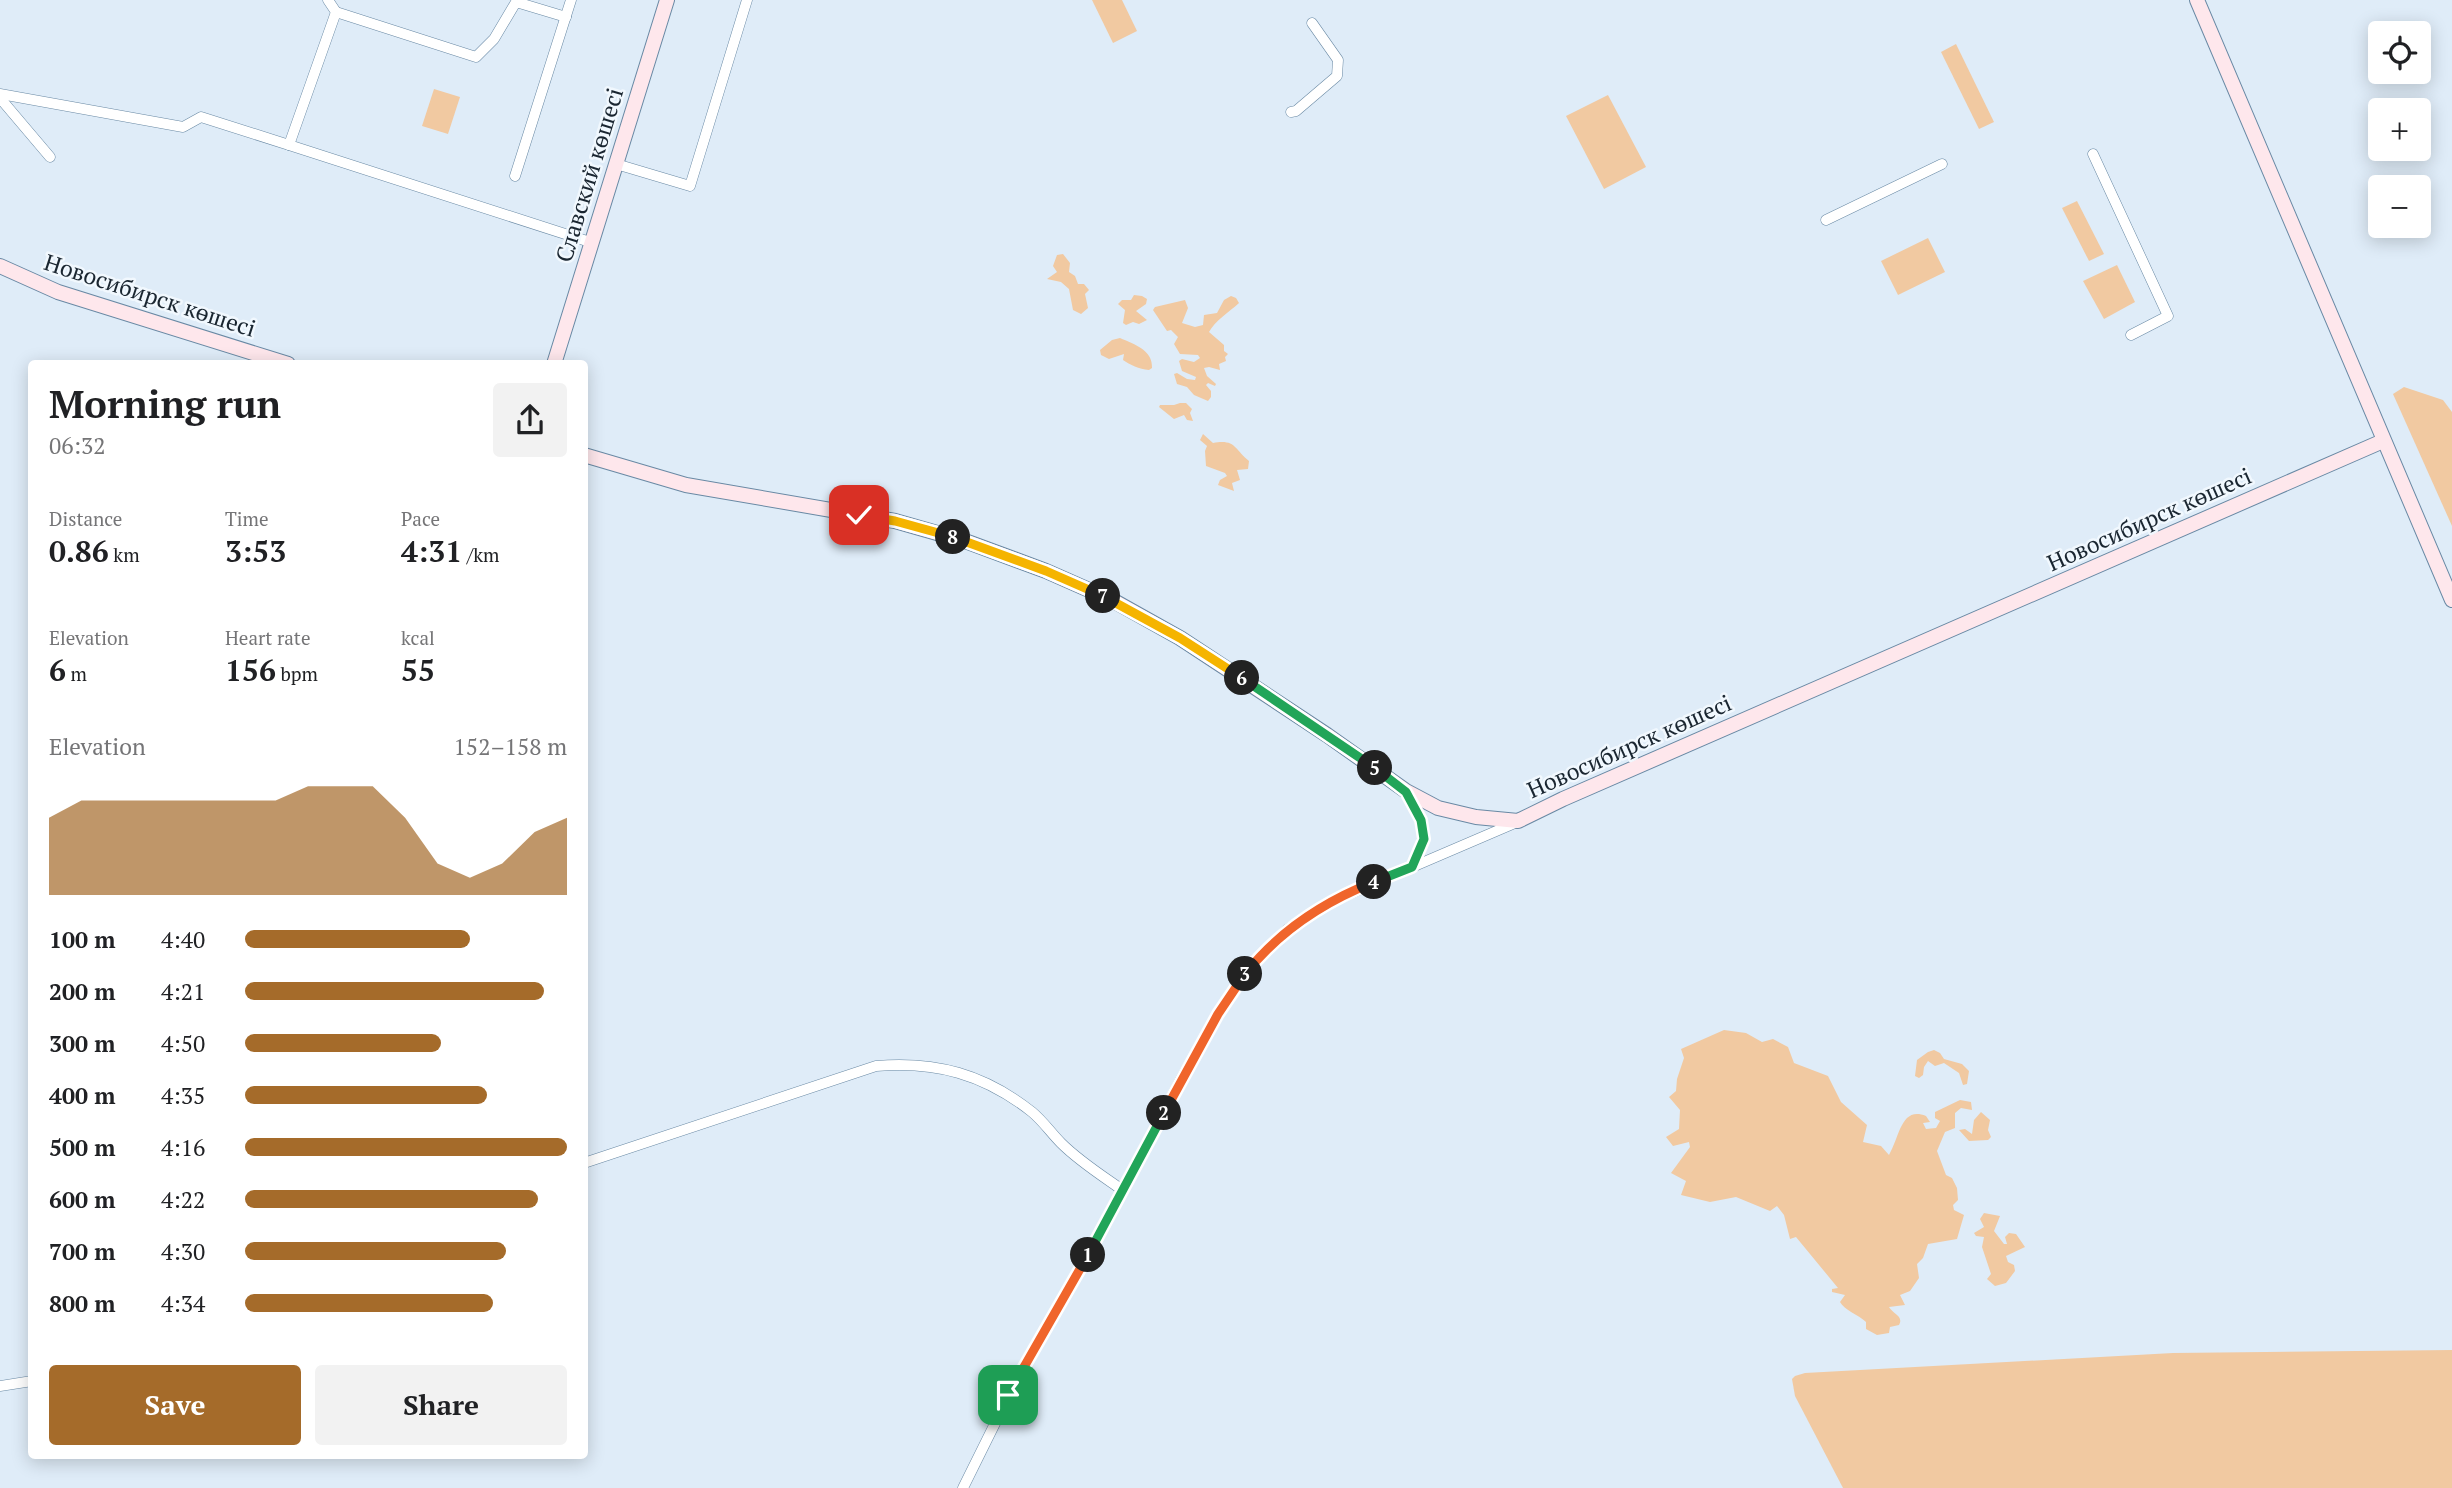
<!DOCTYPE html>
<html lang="en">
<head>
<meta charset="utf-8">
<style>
  body { margin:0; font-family:"PT Serif",serif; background:#f2f2f2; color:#202124; height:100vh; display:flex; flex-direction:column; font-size:26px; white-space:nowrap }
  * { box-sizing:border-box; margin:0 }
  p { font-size:23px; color:#757577 }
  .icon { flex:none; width:38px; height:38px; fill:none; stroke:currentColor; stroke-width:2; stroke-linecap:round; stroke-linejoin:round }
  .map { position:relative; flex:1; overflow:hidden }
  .details { position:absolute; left:28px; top:360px; width:560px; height:1099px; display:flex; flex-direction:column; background:#fff; border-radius:7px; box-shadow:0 4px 18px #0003 }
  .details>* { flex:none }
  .controls { position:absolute; left:2368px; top:21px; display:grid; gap:14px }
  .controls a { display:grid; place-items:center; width:63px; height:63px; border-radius:7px; background:#fff; box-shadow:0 4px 18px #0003; font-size:35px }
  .pin { position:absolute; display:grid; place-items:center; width:60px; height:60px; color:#fff; margin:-30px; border-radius:14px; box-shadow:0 4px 10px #0006 }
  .km { position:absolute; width:35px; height:35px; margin:-18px; border-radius:50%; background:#222; color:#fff; font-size:19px; line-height:35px; text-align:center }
  .round { display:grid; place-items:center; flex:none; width:74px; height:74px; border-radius:7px; background:#f2f2f2 }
  .head { display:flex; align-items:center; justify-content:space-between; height:119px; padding:0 21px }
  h1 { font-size:38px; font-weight:700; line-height:52px }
  .stats { display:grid; grid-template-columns:repeat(3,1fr); gap:10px; height:119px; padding:7px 21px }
  .stats div { display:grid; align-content:center }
  .stats b { font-size:30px; font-weight:700 }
  .stats small { font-size:19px; font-weight:400 }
  .stats p { font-size:19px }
  .chart { height:196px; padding:14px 21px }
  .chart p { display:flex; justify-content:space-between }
  .chart svg { width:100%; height:126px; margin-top:7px; fill:#a56b2a; opacity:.7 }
  .action { display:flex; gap:14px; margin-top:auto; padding:14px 21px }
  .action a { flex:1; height:80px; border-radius:7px; background:#a56b2a; color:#fff; font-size:28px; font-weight:700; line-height:80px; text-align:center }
  .action a+a { background:#f2f2f2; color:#202124 }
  ul { padding:0 21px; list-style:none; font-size:23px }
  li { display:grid; grid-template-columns:112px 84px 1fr; align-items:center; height:52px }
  li i { height:18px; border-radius:9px; background:#a56b2a }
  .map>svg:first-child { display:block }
  .green { fill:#f1c9a1 }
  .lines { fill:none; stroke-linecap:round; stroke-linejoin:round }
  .street-casing { stroke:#6989a4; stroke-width:11 }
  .secondary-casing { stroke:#6989a4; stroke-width:16 }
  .street { stroke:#fff; stroke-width:10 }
  .secondary { stroke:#fee7ec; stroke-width:14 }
  .split-1-casing { stroke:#fff; stroke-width:14 }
  .split-2-casing { stroke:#fff; stroke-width:14 }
  .split-3-casing { stroke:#fff; stroke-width:14 }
  .split-4-casing { stroke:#fff; stroke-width:14 }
  .split-5-casing { stroke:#fff; stroke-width:14 }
  .split-6-casing { stroke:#fff; stroke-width:14 }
  .split-7-casing { stroke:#fff; stroke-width:14 }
  .split-8-casing { stroke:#fff; stroke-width:14 }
  .split-9-casing { stroke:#fff; stroke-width:14 }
  .split-1 { stroke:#f0652b; stroke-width:9 }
  .split-2 { stroke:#22a559; stroke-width:9 }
  .split-3 { stroke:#f0652b; stroke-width:9 }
  .split-4 { stroke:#f0652b; stroke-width:9 }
  .split-5 { stroke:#22a559; stroke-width:9 }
  .split-6 { stroke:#22a559; stroke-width:9 }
  .split-7 { stroke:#f5b400; stroke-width:9 }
  .split-8 { stroke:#f5b400; stroke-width:9 }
  .split-9 { stroke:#f5b400; stroke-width:9 }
  .labels { text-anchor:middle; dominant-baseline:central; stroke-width:5; stroke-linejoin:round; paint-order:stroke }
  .street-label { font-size:23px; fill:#1a2631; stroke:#f1f8fe }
</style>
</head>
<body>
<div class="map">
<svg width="2452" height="1488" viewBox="0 0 2452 1488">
  <rect width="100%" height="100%" fill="#dfecf8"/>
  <g class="green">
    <path d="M1092 0H1122L1137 31 1113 43Z"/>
    <path d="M1956 44 1994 122 1979 129 1941 52Z"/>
    <path d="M434 89 460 97 448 134 422 126Z"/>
    <path d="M1608 95 1646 167 1604 189 1566 116Z"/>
    <path d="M2077 201 2104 254 2089 261 2062 208Z"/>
    <path d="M1928 238 1945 272 1898 295 1881 261Z"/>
    <path d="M1063 254 1070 263 1069 272 1075 276 1078 284H1084L1089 290 1085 294 1088 308 1081 314 1073 310 1069 289 1061 282 1047 279 1057 272 1053 266 1057 255Z"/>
    <path d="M2117 265 2135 302 2104 319 2083 281Z"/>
    <path d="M1134 295 1142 296 1147 299 1146 304 1136 311 1147 320 1139 324 1133 322 1126 325 1123 323 1125 310 1118 304 1122 300H1131Z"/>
    <path d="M1231 296 1236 298 1239 303C1229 312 1215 321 1209 332L1224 345V351L1228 354 1225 357 1226 361 1219 364 1220 370 1209 367 1204 368 1207 376 1216 384 1215 386 1208 383 1206 385 1211 391V397L1208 401 1194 395 1187 387 1177 384 1174 374 1177 373 1187 379 1195 380 1196 377 1182 371 1179 361 1182 359 1194 362 1200 358 1198 355 1180 354 1174 344 1178 337 1171 330 1167 331 1153 310 1155 307 1185 300 1188 308 1182 323 1195 327 1203 325 1204 315 1217 313 1224 300Z"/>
    <path d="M1120 338C1134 344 1153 350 1152 368L1149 370C1139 369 1130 365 1123 360L1124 354 1109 359 1101 355 1100 350 1112 340Z"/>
    <path d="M2404 387 2443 400 2452 412V526L2393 394Z"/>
    <path d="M1180 403H1186L1192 409 1190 413 1193 421 1187 420 1184 415 1174 419 1159 407 1160 405H1174Z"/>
    <path d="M1203 434 1213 443C1236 439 1234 449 1249 461L1248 469 1237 470 1240 480 1232 483 1234 491 1218 485 1220 480 1227 476 1225 473 1206 466 1205 451 1207 446 1200 440Z"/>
    <path d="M1724 1030 1746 1033 1762 1042 1773 1039 1788 1047 1794 1063 1828 1076 1841 1102 1867 1125 1863 1142 1881 1146 1889 1155C1900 1136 1901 1106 1926 1116L1930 1122 1923 1123 1926 1129 1936 1128 1940 1121 1935 1118V1112L1960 1100 1971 1102 1972 1110 1961 1108 1955 1113V1128L1945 1132 1937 1151 1946 1175 1952 1178 1957 1188 1958 1200 1953 1205 1954 1210 1964 1215 1957 1239 1928 1244 1923 1258 1917 1264 1919 1278 1910 1291 1900 1295 1905 1305 1889 1307C1893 1314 1904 1316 1899 1325L1890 1327 1889 1333 1877 1335 1866 1329V1322C1859 1315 1844 1310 1840 1302L1845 1295 1832 1292V1289L1838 1288 1796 1237 1790 1239 1784 1215 1777 1206 1770 1211 1736 1197 1710 1202 1681 1195 1686 1181 1671 1173 1690 1147 1689 1142 1673 1146 1666 1137 1679 1129 1680 1110 1669 1097 1676 1091 1677 1079 1684 1058 1681 1049Z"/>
    <path d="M1934 1050 1940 1053 1944 1059 1962 1064 1969 1071 1967 1084 1963 1085 1959 1073 1944 1063 1935 1066 1928 1061 1924 1067 1923 1075 1919 1078 1915 1076 1917 1060 1928 1052Z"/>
    <path d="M1981 1112 1990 1120 1988 1130 1991 1137 1988 1140 1969 1141 1959 1130 1965 1129 1972 1134 1974 1120Z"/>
    <path d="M1984 1213 2000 1216 1994 1231 2004 1244H2007L2005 1237 2009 1233 2016 1234 2025 1247 2006 1256 2008 1262 2014 1265 2015 1271 2006 1283 1995 1286 1987 1279 1991 1274 1982 1247 1984 1237 1976 1236 1974 1233 1984 1227 1980 1219Z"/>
    <path d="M2452 1350V1488H1843L1795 1396 1792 1379 1795 1376 1805 1373 2173 1353Z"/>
  </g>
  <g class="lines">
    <defs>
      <g id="street">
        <path d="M328 0 336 12 289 145 593 243"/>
        <path d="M336 12 476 57 494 39 516 2 566 17"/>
        <path d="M0 94 183 127 201 117 289 145"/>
        <path d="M0 98 50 157"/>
        <path d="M1291 112 1296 111 1337 76 1338 60 1312 23"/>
        <path d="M2093 154 2168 316 2131 335"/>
        <path d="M616 164 690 186 747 0"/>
        <path d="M515 176 571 0"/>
        <path d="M1826 220 1942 164"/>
        <path d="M1406 792C1424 823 1430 834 1412 867"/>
        <path d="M584 1163 876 1066C936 1061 984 1074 1032 1112 1043 1121 1051 1133 1061 1143 1079 1161 1101 1175 1121 1189"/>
        <path d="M0 1386 32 1381"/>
        <path d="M963 1488 1023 1367 1074 1280 1180 1081 1218 1014 1258 959 1288 929 1326 904 1515 823"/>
      </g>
      <g id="secondary">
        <path d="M2197 0 2452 600"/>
        <path d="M0 266 58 292 288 364"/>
        <path d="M554 364 667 0"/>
        <path d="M584 455 686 485 895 521 965 541 1046 571 1114 601 1180 638 1327 735 1406 791 1438 808 1476 817 1518 821 1563 799 2383 441"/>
      </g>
    </defs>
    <use href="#street" class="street-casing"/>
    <use href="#secondary" class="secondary-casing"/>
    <use href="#street" class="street"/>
    <use href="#secondary" class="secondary"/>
  </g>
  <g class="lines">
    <defs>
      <path id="split-1" d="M1008 1395 1088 1255"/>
      <path id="split-2" d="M1088 1255 1164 1113"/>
      <path id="split-3" d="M1164 1113 1218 1014 1245 974"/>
      <path id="split-4" d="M1245 974C1280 930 1323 902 1374 882"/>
      <path id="split-5" d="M1374 882 1412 867 1424 839 1421 820 1406 792 1375 768"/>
      <path id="split-6" d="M1242 678 1375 768"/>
      <path id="split-7" d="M1103 596 1180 638 1242 678"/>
      <path id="split-8" d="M953 537 1046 571 1103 596"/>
      <path id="split-9" d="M859 515 895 521 953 537"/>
    </defs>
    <use href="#split-1" class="split-1-casing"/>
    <use href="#split-2" class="split-2-casing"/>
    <use href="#split-3" class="split-3-casing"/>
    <use href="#split-4" class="split-4-casing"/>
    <use href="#split-5" class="split-5-casing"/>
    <use href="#split-6" class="split-6-casing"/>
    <use href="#split-7" class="split-7-casing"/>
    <use href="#split-8" class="split-8-casing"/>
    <use href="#split-9" class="split-9-casing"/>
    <use href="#split-1" class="split-1"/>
    <use href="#split-2" class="split-2"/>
    <use href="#split-3" class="split-3"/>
    <use href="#split-4" class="split-4"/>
    <use href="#split-5" class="split-5"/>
    <use href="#split-6" class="split-6"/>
    <use href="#split-7" class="split-7"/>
    <use href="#split-8" class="split-8"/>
    <use href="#split-9" class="split-9"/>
  </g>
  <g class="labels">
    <g class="street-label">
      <text transform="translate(589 175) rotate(-73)">Славский көшесі</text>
      <text transform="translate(150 295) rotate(18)">Новосибирск көшесі</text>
      <text transform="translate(2149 519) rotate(-24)">Новосибирск көшесі</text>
      <text transform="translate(1629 746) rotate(-24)">Новосибирск көшесі</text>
    </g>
  </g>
</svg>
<div class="controls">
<a><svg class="icon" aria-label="locate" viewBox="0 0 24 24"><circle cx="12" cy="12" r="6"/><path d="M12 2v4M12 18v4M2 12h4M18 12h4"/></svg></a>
<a>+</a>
<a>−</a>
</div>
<div class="pin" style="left:1008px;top:1395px;background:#1e9e55"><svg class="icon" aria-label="arrive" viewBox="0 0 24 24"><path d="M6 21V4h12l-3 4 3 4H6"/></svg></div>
<div class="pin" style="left:859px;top:515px;background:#d93025"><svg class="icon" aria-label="check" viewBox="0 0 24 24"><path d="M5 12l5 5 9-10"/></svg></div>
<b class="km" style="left:1088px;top:1255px">1</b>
<b class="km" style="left:1164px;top:1113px">2</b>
<b class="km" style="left:1245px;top:974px">3</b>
<b class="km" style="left:1374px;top:882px">4</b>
<b class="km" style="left:1375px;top:768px">5</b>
<b class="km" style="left:1242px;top:678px">6</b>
<b class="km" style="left:1103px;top:596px">7</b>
<b class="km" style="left:953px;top:537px">8</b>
<section class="details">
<div class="head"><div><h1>Morning run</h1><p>06:32</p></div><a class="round"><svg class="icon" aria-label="share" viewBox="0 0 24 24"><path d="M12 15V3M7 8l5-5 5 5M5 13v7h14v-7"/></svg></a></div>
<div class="stats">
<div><p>Distance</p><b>0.86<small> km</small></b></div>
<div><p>Time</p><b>3:53</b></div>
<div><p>Pace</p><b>4:31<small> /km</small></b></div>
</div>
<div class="stats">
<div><p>Elevation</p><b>6<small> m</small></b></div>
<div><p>Heart rate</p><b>156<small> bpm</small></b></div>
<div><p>kcal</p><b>55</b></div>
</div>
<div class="chart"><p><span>Elevation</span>152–158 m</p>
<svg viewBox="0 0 160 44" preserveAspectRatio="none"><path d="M0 44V17L10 11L20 11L30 11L40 11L50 11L60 11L70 11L80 6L90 6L100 6L110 17L120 33L130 38L140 33L150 22L160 17V44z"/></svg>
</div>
<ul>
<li><b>100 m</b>4:40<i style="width:70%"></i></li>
<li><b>200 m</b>4:21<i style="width:93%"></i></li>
<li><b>300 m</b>4:50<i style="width:61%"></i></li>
<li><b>400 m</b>4:35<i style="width:75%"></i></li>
<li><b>500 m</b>4:16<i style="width:100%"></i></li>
<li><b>600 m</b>4:22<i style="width:91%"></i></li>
<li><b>700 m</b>4:30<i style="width:81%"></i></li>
<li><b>800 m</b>4:34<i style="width:77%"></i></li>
</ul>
<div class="action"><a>Save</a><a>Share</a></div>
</section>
</div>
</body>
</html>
